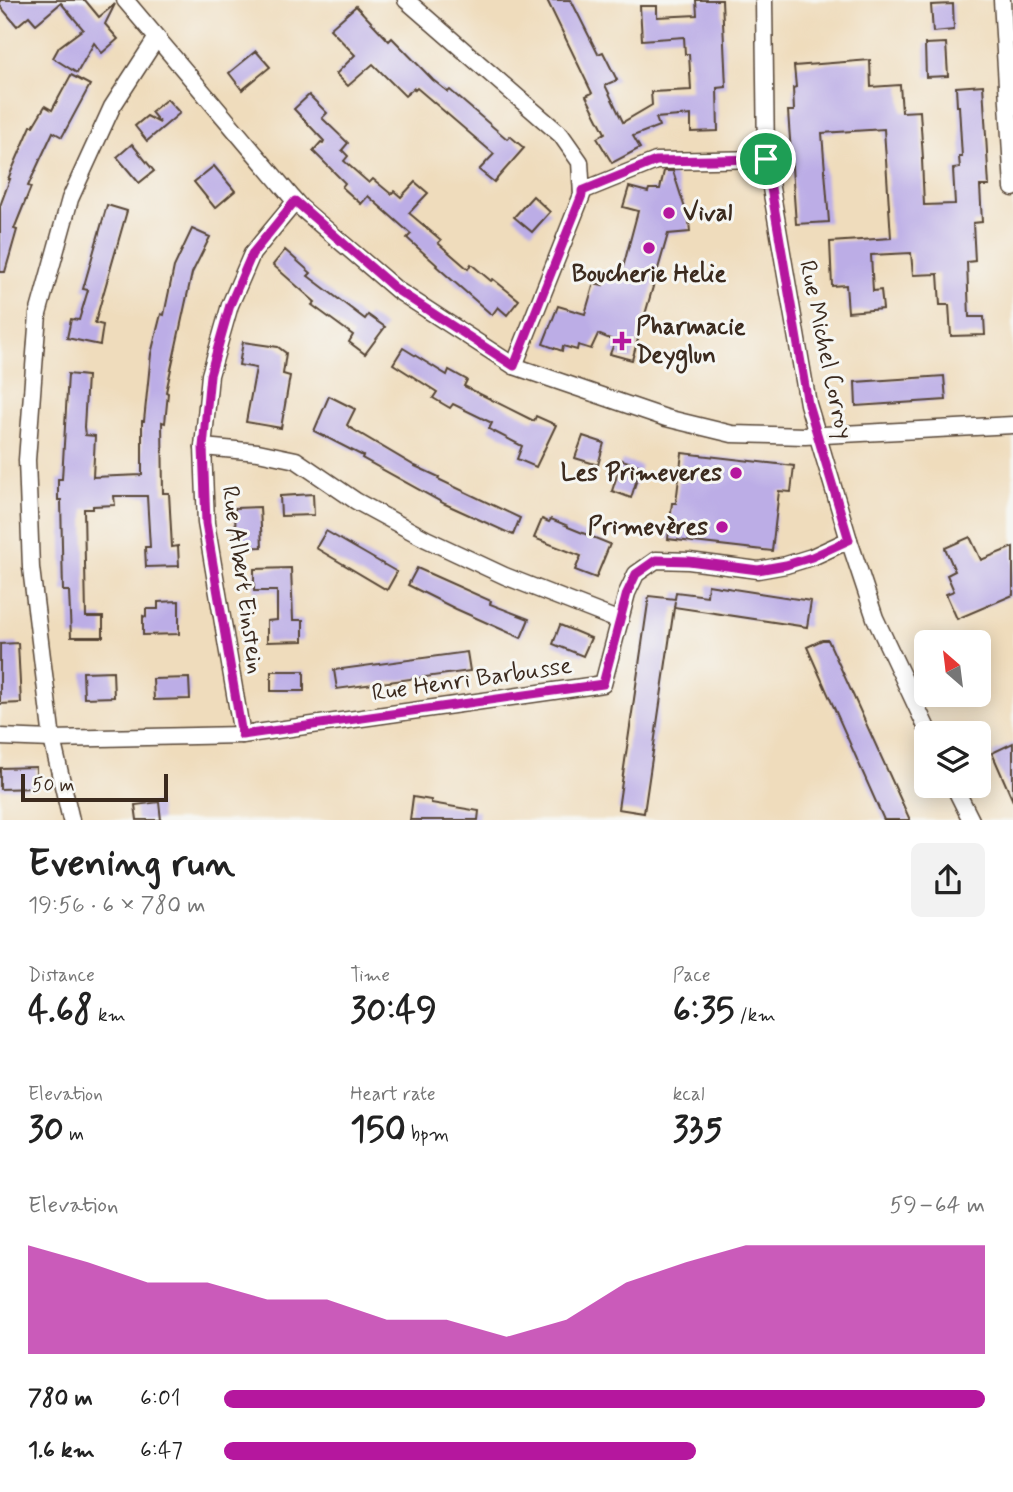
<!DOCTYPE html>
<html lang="en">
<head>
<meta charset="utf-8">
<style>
  body { margin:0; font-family:Mynerve,sans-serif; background:#f2f2f2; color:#222; height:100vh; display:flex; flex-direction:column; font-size:26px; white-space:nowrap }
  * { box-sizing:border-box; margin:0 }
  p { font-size:23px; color:#767676 }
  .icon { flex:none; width:38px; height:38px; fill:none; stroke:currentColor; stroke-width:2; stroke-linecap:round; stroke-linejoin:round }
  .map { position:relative; height:820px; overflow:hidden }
  .panel { display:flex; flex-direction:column; background:#fff; flex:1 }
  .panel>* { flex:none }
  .needle { width:46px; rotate:332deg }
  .controls { position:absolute; left:914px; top:630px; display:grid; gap:14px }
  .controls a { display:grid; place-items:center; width:77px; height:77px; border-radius:10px; background:#fff; box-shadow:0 4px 18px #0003; font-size:35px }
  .scale { position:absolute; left:21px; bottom:18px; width:147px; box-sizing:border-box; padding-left:7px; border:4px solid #3b2a1e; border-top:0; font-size:19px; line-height:24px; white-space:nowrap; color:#3b2a1e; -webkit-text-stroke:5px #f6f6f2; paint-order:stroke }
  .pin { position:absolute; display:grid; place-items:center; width:60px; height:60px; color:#fff; margin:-30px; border:4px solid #fff; border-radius:50%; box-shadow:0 2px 7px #0007 }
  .round { display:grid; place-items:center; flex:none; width:74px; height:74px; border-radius:10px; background:#f2f2f2 }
  .overview { display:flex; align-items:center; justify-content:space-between; height:119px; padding:0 28px }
  h1 { font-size:38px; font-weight:700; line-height:52px }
  .figures { display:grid; grid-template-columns:repeat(3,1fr); gap:10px; height:119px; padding:7px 28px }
  .figures div { display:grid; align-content:center }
  .figures b { font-size:35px; font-weight:700 }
  .figures small { font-size:19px; font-weight:400 }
  .figures p { font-size:19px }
  .chart { height:196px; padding:14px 28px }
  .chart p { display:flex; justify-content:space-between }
  .chart svg { width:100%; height:126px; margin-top:7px; fill:#b5179e; opacity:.7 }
  ul { padding:0 28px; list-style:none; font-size:23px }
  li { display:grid; grid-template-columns:112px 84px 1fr; align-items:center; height:52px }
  li i { height:18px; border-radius:9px; background:#b5179e }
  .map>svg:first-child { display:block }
  .building { fill:#bcade6 }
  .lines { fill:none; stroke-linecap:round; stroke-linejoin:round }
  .minor-casing { stroke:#564536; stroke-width:19 }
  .minor { stroke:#fff; stroke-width:16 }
  .route-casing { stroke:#fff; stroke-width:14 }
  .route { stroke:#b5179e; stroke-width:9 }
  .poi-dot { fill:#b5179e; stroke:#f6f6f2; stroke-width:2.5 }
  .labels { text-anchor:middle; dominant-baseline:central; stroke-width:6; stroke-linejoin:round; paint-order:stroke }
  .poi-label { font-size:24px; font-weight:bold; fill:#3b2a1e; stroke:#f6f6f2; text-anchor:start }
  .street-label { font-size:24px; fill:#3b2a1e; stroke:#f6f6f2 }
</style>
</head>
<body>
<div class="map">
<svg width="1013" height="820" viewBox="0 0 1013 820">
  <rect width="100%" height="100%" fill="#f6f6f2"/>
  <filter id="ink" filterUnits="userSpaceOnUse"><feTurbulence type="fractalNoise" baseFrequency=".0143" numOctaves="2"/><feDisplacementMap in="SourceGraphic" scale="14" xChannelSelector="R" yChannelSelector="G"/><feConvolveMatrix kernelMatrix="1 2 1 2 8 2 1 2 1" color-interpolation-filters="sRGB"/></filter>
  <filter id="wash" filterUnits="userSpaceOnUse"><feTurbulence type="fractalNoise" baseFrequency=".00686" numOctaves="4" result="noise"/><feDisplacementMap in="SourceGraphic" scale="28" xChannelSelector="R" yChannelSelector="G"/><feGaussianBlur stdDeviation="1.57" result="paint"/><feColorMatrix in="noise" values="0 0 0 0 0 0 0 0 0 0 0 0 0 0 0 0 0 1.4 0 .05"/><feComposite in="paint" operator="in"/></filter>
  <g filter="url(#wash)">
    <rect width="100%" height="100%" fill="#efdcbc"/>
    <g id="blocks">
      <g class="building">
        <path d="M0 0H85L99 17 115 4 105 24 118 39 102 53 94 43 77 73 53 58 59 47 83 29 61 3 36 24 29 16 17 26 0 6Z"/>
        <path d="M547 0H571L598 54 603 52 617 80 605 85 623 122 652 105 651 92 691 90 689 54H685L684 37 642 40 640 6H657V17L697 15 696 0H722L726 87 717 88 718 131 691 132V115L656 118 659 126 633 136 640 148 612 163 597 138 605 133 586 96 592 93Z"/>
        <path d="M953 4 954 30 933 32 931 5Z"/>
        <path d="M356 6 389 41 392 38 433 80 448 92 450 90 507 139 510 136 524 148 494 182 479 170 494 154 417 88 415 90 414 88 405 96 373 64 348 86 336 74 355 55 330 29Z"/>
        <path d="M946 43 948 76 926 77 925 44Z"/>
        <path d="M256 51 270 67 242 90 229 73Z"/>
        <path d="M870 60 871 87 900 85 902 112 920 111 923 159H922L924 205 955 204 953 169 960 168 959 157H962L959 106H957L956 87 983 85 989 186H980L982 222 973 223 975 261 967 262 969 317H984L985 335 951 336 949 305H940L938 274 913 275 911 253 871 255 873 291 881 290 883 309 848 312 846 285 832 286 830 242 891 238 884 129 822 133 829 222 796 224 788 111H794L793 88 796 87 794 66Z"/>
        <path d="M71 75 90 85 62 137 53 132 28 186 31 187 14 229 17 230 5 272H0V206L10 179H8L31 126H33L45 106 52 110Z"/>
        <path d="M309 95 327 113 322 118 348 143 342 150 348 156 344 161 369 183 373 179 391 194 394 191 401 197 415 182 428 193 409 213 441 240 438 243 468 269 471 264 491 281 493 279 519 300 507 315 498 307 492 315 436 266 437 265 407 238 411 234 368 196 361 204 342 187 345 183 313 151 321 142 323 143 324 141 294 109Z"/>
        <path d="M167 99 180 113 147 141 135 126 147 116 160 123 151 112Z"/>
        <path d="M132 144 154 171 139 183 117 157Z"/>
        <path d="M214 166 235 191 215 208 194 182Z"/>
        <path d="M664 171H673L689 221 690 232 668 234 632 360 610 354 615 341 598 334 591 349 578 345 577 350 563 346 562 351 543 344 558 306 585 314 594 283 603 285 607 271 621 275 638 211 623 207 629 187 648 192 649 189H660Z"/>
        <path d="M533 196 550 212 532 232 514 217Z"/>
        <path d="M107 205 127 211 95 323 103 325 100 345 67 338 71 319 79 320 88 290 83 289Z"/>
        <path d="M192 229 210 237 192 273 166 392 168 393 165 423 162 422 163 493H169L172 547 178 546 179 566 146 567 145 547H150L147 496H114L115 505 93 506V509H84L86 617H103V637H71L69 591H63L61 500H58V479H62L68 374 87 376 84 427 85 435 95 436 93 477 142 475V421H144L151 354 161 314 164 315 174 267Z"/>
        <path d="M285 250 311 273 308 276 365 319 368 315 385 327 365 354 349 342 353 335 312 305 315 302 273 265Z"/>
        <path d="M243 342 278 347 286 353 283 374 290 376 281 428 246 422 256 368 239 365Z"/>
        <path d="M403 348 447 375 449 370 467 380 464 386 534 421 536 416 556 425 536 467 517 459 522 446 489 429 492 423 453 404 450 408 433 398 437 392 393 364Z"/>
        <path d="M944 376 946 400 856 406 855 382Z"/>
        <path d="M329 396 355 409 347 425 349 427 415 466 439 477 438 479 520 518 513 535 445 504 362 458 363 456 314 431Z"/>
        <path d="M583 436 604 443 598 465 575 458Z"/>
        <path d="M682 453 794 466 791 492 779 491 772 551 668 539 672 503H676Z"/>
        <path d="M622 460 641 466 631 498 612 491Z"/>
        <path d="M313 494 314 515 281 516 280 496Z"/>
        <path d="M260 507 262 547 236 548 235 508Z"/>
        <path d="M542 519 549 522 551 519 568 526V527L610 544 596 578 575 570 581 556 534 538Z"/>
        <path d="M326 531 397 572 387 590 316 548Z"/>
        <path d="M970 537 981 560 1013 547V595L957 619 946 594 954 591 947 575 955 571 945 548Z"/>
        <path d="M291 568 293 620H303V641L267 642V621L277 620V591H254V569Z"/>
        <path d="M417 568 491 601 490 604 529 619 521 638 456 609 408 585Z"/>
        <path d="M708 585 811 601 807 627 674 607 675 601 644 813 618 809 649 596 675 599 676 592 707 596Z"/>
        <path d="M179 601V634L143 635V616L146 617V609H158V602Z"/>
        <path d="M560 625 591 638 583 656 553 644Z"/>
        <path d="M822 640H828L910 820H884L807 647Z"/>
        <path d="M18 643 21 703 0 704V644Z"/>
        <path d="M467 652 470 671 337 689 334 670Z"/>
        <path d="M113 671 114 697 84 698 83 672Z"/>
        <rect x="271" y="671" width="33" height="20"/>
        <path d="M189 678 190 699 154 700 153 679Z"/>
        <path d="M1013 743V801L992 753Z"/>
        <path d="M36 767V788L0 789V768Z"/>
        <path d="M413 797 431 800V803L479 811 478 820H410Z"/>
        <path d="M159 802 161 820H137L135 805Z"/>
      </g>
    </g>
  </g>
  <g filter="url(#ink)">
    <use href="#blocks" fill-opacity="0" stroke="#564536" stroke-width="2"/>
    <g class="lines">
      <defs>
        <g id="minor">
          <path d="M125 0 300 207 397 290 514 366 666 418 732 434 805 436 1013 425"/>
          <path d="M406 0 561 135 580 162 582 195 514 366"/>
          <path d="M764 0 766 159 808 404 849 540 875 618 929 733"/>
          <path d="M1002 0 1013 188"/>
          <path d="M582 191 656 161 766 159"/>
          <path d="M203 447 258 452 296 460 356 501 426 539 505 576 620 621"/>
          <path d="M242 735 206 523 203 447 210 375 230 305 252 254 295 202"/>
          <path d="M0 737 52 739 242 735 603 684 627 593 636 574 656 560 689 561 758 570 786 565 812 557 849 540"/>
          <path d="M954 786 971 820"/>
          <path d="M71 820 52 739 31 568 27 460 38 314 70 199 112 107 156 39"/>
        </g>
      </defs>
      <use href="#minor" class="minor-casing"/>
      <use href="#minor" class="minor"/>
    </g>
  </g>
  <g class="lines" filter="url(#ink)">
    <defs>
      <path id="route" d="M766 159 808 404 849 540 812 557 786 565 758 570 689 561 656 560 636 574 627 593 603 684 242 735 206 523 203 447 210 375 230 305 252 254 295 201 397 290 514 366 582 195V191L656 161Z"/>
    </defs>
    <use href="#route" class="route-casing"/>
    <use href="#route" class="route"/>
  </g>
  <g class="poi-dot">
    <circle cx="669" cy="213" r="7"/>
    <circle cx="649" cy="248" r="7"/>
    <path d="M618.5 330.5h7v7h7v7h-7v7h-7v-7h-7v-7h7z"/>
    <circle cx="736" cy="473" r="7"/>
    <circle cx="722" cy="527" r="7"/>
  </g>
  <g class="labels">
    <g class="poi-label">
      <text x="683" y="213">Vival</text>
      <text x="649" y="274" text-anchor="middle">Boucherie Helie</text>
      <text x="636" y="327">Pharmacie<tspan x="636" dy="28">Deyglun</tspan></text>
      <text x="722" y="473" text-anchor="end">Les Primeveres</text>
      <text x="708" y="527" text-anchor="end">Primevères</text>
    </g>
    <g class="street-label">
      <text transform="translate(825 350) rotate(78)">Rue Michel Corroy</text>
      <text transform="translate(242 580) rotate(82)">Rue Albert Einstein</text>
      <text transform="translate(472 680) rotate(-8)">Rue Henri Barbusse</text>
    </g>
  </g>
</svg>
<div class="controls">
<a><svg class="needle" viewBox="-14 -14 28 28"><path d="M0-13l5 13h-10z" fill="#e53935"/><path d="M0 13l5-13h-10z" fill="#767676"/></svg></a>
<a><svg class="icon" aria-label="layers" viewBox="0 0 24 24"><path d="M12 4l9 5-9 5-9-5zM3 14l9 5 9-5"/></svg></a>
</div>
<div class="scale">50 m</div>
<div class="pin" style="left:766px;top:159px;background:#1e9e55"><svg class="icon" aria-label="arrive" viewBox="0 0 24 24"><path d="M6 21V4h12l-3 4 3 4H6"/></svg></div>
</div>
<section class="panel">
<div class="overview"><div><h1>Evening run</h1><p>19:56 · 6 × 780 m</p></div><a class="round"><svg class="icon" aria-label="share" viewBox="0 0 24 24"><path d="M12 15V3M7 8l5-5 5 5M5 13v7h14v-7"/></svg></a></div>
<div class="figures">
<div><p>Distance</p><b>4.68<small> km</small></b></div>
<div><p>Time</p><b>30:49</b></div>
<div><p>Pace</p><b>6:35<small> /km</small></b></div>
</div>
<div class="figures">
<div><p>Elevation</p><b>30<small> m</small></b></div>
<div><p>Heart rate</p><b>150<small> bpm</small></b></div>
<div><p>kcal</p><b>335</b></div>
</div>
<div class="chart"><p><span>Elevation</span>59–64 m</p>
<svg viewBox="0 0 160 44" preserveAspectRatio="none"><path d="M0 44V6L10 12L20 19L30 19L40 25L50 25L60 32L70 32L80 38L90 32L100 19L110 12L120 6L130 6L140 6L150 6L160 6V44z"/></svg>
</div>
<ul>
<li><b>780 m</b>6:01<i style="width:100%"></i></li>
<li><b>1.6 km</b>6:47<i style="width:62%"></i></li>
</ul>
</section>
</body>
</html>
